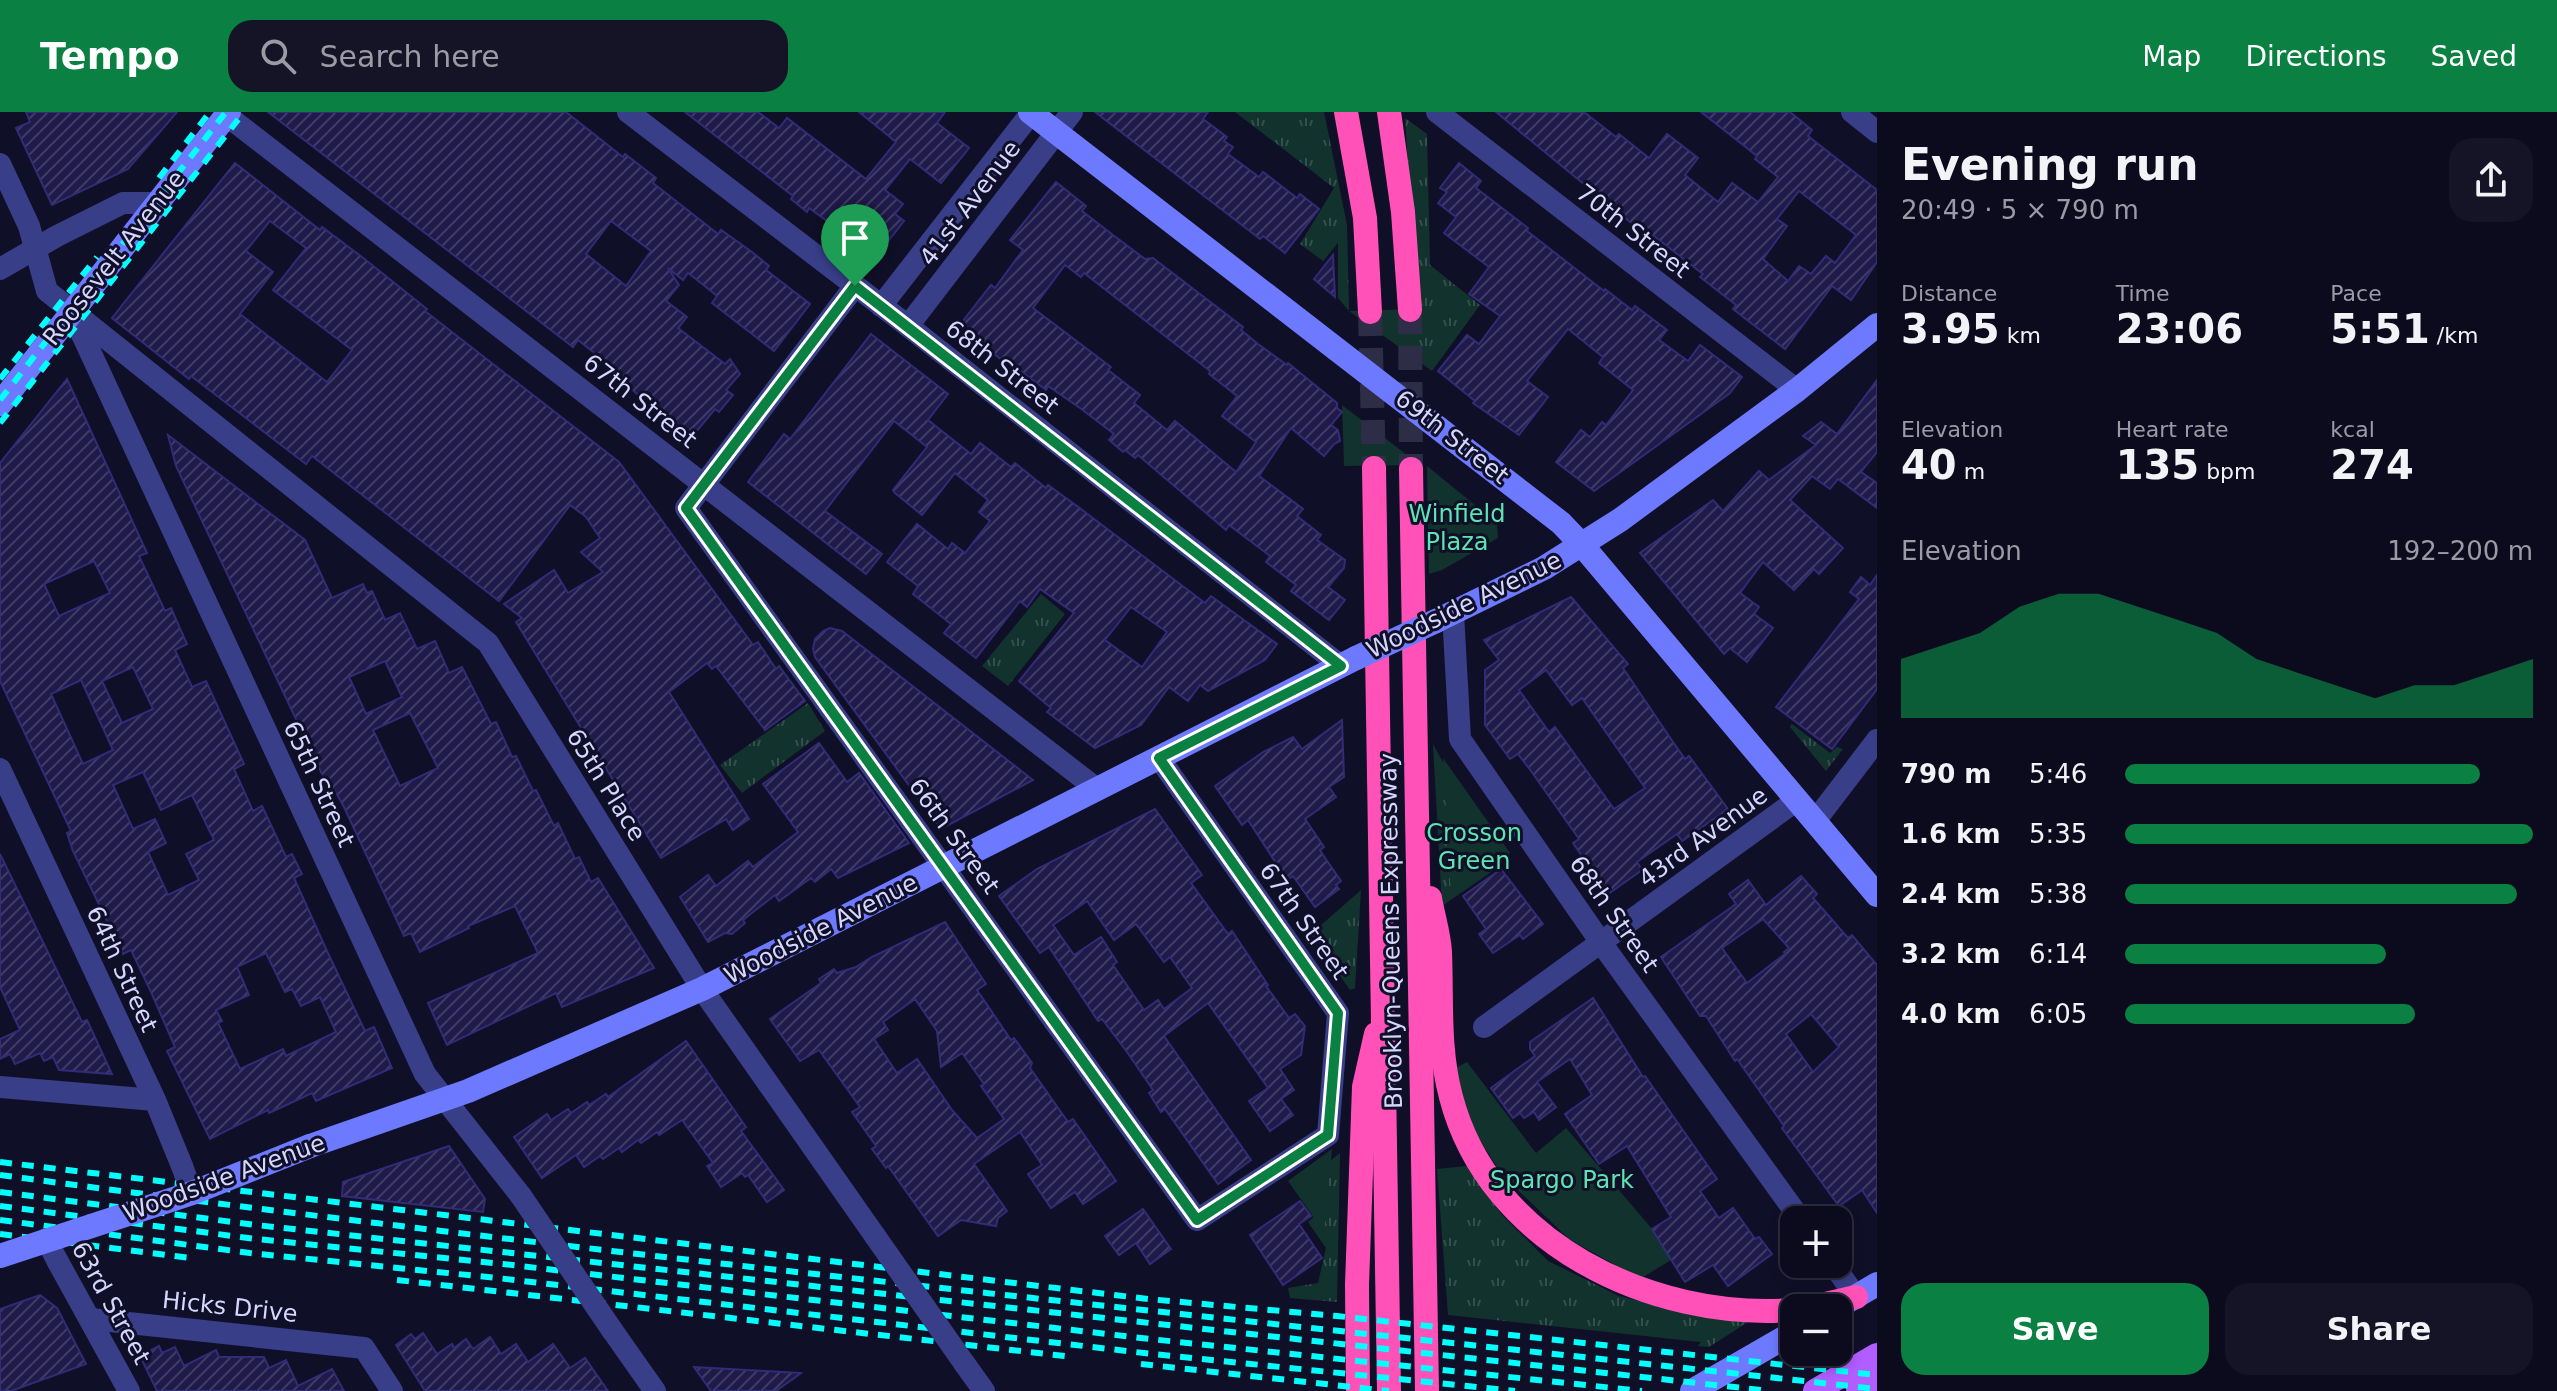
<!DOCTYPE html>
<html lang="en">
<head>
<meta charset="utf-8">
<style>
  body { margin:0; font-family:"DejaVu Sans",sans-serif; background:#151427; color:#f1f3f6; height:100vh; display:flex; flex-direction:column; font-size:30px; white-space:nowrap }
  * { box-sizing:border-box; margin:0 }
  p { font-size:26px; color:#9a9ba4 }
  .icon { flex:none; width:44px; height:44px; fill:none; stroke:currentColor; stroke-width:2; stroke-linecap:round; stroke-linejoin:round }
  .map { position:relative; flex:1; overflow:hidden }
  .details { display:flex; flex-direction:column; background:#0c0b1e; width:680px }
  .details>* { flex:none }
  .fabs { position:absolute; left:1780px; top:1094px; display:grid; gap:16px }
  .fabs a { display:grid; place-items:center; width:72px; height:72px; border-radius:16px; background:#0c0b1e; box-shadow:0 4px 12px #0003,0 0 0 2px #2c2b3c; font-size:40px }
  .pin { position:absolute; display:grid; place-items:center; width:68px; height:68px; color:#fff; margin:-82px -34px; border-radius:50% 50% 50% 0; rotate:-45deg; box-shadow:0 0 8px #0007 }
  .pin .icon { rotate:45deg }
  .round { display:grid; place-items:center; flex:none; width:84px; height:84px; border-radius:24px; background:#151427 }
  .headline { display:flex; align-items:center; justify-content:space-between; height:136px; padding:0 24px }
  h1 { font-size:44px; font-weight:600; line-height:60px }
  .metrics { display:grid; grid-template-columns:repeat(3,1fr); gap:12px; height:136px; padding:8px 24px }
  .metrics div { display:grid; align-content:center }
  .metrics b { font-size:40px; font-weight:600 }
  .metrics small { font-size:22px; font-weight:400 }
  .metrics p { font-size:22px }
  .chart { height:224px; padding:16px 24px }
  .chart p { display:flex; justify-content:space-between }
  .chart svg { width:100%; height:144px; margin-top:8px; fill:#0b8043; opacity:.7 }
  .cta { display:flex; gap:16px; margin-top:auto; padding:16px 24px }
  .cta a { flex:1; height:92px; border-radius:24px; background:#0b8043; color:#fff; font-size:32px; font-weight:600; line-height:92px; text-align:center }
  .cta a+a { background:#151427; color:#f1f3f6 }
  ul { padding:0 24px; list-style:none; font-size:26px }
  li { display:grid; grid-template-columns:128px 96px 1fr; align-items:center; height:60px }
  li i { height:20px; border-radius:10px; background:#0b8043 }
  header { display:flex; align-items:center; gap:48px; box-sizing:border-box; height:112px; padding:0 40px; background:#0b8043; color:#fff }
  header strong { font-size:38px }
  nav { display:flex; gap:44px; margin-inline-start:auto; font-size:28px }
  .search { width:560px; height:72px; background:#151427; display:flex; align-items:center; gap:20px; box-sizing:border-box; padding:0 28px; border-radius:24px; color:#9a9ba4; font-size:30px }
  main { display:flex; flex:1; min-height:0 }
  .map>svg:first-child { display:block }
  .grass { fill:url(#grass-tufts) }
  .green { fill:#12322d }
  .building { fill:url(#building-hatch); stroke:#322b76; stroke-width:2; fill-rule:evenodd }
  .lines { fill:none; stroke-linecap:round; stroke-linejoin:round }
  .highway-tunnel { stroke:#2e2d48; stroke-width:24; stroke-dasharray:24 12; stroke-linecap:butt }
  .street { stroke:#383e88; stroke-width:22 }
  .secondary { stroke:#6d79ff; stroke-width:24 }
  .primary { stroke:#b15dff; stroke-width:24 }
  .highway { stroke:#ff51b7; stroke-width:24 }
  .rail { stroke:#02fffd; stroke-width:6; stroke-dasharray:12 10; stroke-linecap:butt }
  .street-bridge { stroke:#383e88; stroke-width:22 }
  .secondary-bridge { stroke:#6d79ff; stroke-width:24 }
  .route-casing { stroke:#fff; stroke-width:16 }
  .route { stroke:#0b8043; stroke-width:10 }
  .labels { text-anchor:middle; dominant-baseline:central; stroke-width:6; stroke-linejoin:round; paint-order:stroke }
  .street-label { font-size:24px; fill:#d6d6ff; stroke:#100f28 }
  .park-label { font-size:24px; fill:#5de4b3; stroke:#100f28 }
</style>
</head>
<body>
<header>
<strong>Tempo</strong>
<div class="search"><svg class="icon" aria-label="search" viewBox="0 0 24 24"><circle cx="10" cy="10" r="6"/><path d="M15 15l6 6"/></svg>Search here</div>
<nav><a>Map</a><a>Directions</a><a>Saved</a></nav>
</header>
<main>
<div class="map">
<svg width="1877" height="1279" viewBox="0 0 1877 1279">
  <defs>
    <pattern id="grass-tufts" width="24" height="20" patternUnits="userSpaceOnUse" patternTransform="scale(2)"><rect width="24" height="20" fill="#12322d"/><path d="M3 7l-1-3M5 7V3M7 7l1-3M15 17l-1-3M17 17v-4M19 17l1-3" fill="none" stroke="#344f4c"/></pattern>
    <pattern id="building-hatch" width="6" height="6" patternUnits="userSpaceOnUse" patternTransform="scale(2)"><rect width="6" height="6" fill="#1f1a49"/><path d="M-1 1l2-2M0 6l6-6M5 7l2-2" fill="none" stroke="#3f3b64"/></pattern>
  </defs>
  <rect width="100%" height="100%" fill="#100f28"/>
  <g class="grass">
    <path d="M1235 0H1324L1347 113 1349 199 1338 186V131L1323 149 1300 132 1334 76Z"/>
    <path d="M1405 6 1427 22 1430 153 1480 193 1432 259 1417 248V197Z"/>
    <path d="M1041 482 1065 502 1008 574 982 554Z"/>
    <path d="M808 591 825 619 742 681 720 653Z"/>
    <path d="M1792 612 1830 641 1837 635 1843 637 1826 659 1790 615Z"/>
    <path d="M1433 632 1454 671 1479 741 1494 758 1442 794Z"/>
    <path d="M1361 778 1355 876 1350 878 1311 822Z"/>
    <path d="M1340 1041 1337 1190 1290 1186 1288 1176 1318 1171 1326 1136 1308 1110 1316 1103 1298 1075Z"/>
    <path d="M1467 1054 1501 1102 1548 1149 1619 1184 1715 1206 1748 1210 1709 1235 1698 1234 1701 1230 1448 1203 1437 1057Z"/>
  </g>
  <g class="green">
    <path d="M1417 197V248L1349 199Z"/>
    <path d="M1342 293 1420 353 1344 354Z"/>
    <path d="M1427 354 1497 411 1498 426 1442 458 1429 462Z"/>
    <path d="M1443 646 1510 741 1451 784Z"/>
    <path d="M1467 950 1536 1041 1566 1016 1676 1145 1640 1167 1569 1127 1501 1062 1464 1002 1450 959Z"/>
    <path d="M1332 1037 1324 1120 1288 1069Z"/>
  </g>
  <g class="building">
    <path d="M26 0H177L128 57 52 93 16 16 30 10Z"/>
    <path d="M268 0H566L623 45 625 42 656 66 653 71 718 122 721 118 752 140 769 154 766 158 810 192 774 239 712 191 717 184 701 171 688 161 683 168 668 156 679 173 666 189 687 205 678 216 725 252 730 247 740 262 726 278 733 283 719 300 715 297 691 326 618 266 621 262 578 228 573 235ZM611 109 651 139 626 174 586 142Z"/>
    <path d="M685 0H758L779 16 787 6 866 67 896 30 859 0H945L937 11 969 36 941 71 910 47 885 78 903 92 895 102 904 109 882 137 873 130 867 138 809 96 807 100 791 87 793 84Z"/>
    <path d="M1095 0H1208L1203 7 1227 25 1224 29 1233 35 1228 42 1259 65 1263 60 1297 86 1300 82 1319 97 1285 141 1263 124 1260 127Z"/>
    <path d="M1496 0H1584L1616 25 1619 22 1649 46 1667 22 1698 46 1685 63 1718 90 1732 71 1758 90 1778 65 1755 47 1757 44 1701 0H1790L1812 18 1808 24 1877 78V150L1851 188 1832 174 1785 237 1733 197 1736 193 1700 165 1703 162 1637 111 1635 114ZM1799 79 1856 123 1835 151 1826 144 1811 162 1799 154 1788 169 1763 147 1787 114 1777 107Z"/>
    <path d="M235 51 320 118 322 115 362 145 427 197 425 199 619 350 753 533 758 530 776 557 779 554 805 589 765 618 716 554 712 557 707 551 669 580 749 707 733 718 726 707 661 746 516 510 522 506 504 492 554 458 568 481 603 460 581 440 600 426 586 405 570 393 499 489 312 344 306 352 191 264 189 267 112 206ZM270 109 306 136 273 178 352 238 327 270 240 202 273 160 246 139Z"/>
    <path d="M1459 51 1481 69 1476 76 1528 116 1527 119 1604 179 1605 177 1632 198 1635 194 1667 218 1659 228 1688 249 1700 233 1742 265 1730 281 1594 379 1556 350 1581 318 1590 325 1602 310 1606 313 1633 278 1599 251 1603 245 1568 217 1527 269 1548 285 1519 323 1473 291 1475 289 1438 259 1467 223 1479 232 1500 204 1469 182 1489 155 1444 121 1456 105 1438 91 1447 80 1440 76Z"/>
    <path d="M1056 70 1086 94 1082 99 1113 123 1145 147 1153 146 1243 215 1241 218 1258 232 1287 253 1288 251 1337 291V296L1342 300 1331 313 1338 318 1340 329 1334 332 1324 344 1291 316 1259 364 1303 397 1297 404 1321 423 1317 428 1345 448 1344 456 1328 475 1345 488 1329 508 1291 479 1296 473 1266 450 1270 444 1229 413 1226 418 1138 343 1135 346 1125 338 1123 340 1109 328 1114 322 1080 296 1048 274 1046 278 1010 251 1008 253 959 214 991 173 995 176 1023 138 1010 128ZM1065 153 1081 165 1084 161 1210 259 1209 262 1237 284 1222 304 1256 330 1236 360 1175 309 1167 318 1134 291 1140 283 1108 258 1111 255 1033 196Z"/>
    <path d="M1333 143 1335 185 1314 167Z"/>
    <path d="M871 222 948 282 928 308 971 342 980 331 1011 355 1015 351 1046 376 1048 373 1081 397 1205 491 1211 484 1277 532 1265 548 1208 579 1200 573 1188 589 1169 575 1141 613 1095 636 1047 600 1051 596 1019 569 1074 501 1040 477 1027 495 1020 489 976 546 944 521 951 512 913 482 918 474 887 450 917 412 948 437 952 431 965 441 990 409 979 400 988 388 955 361 922 403 895 381 893 378 927 335 894 309 825 399 882 442 866 462 748 370 784 322 790 327ZM1131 495 1167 520 1142 555 1105 528Z"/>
    <path d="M67 267 147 441 139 444 165 499 171 496 187 532 175 538 192 575 206 569 244 652 234 657 253 699 262 694 286 745 292 742 302 762 294 766 327 839 365 919 374 915 392 956 316 989 312 981 269 1001 268 998 210 1027 167 939 175 935 151 880 131 838 123 842 73 739 67 721 71 719 0 569V351ZM94 449 110 481 59 504 44 472ZM133 555 153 597 122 611 102 569ZM81 568 113 638 83 652 51 582ZM143 660 161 698 192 683 214 728 186 742 199 768 168 783 148 740 166 731 155 707 133 717 113 673ZM266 841 285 880 292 877 301 894 320 885 336 920 286 944 283 937 240 957 218 911 222 909 216 898 249 883 237 855Z"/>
    <path d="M1877 268V340L1861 360 1877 371V396L1838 367 1830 377 1812 364 1790 388 1843 436 1819 462 1814 457 1794 478 1763 450 1740 481 1759 495 1754 502 1773 516 1747 550 1730 536 1724 542 1640 441 1713 388 1723 399 1759 359 1769 368 1816 333 1803 324 1821 310 1837 322Z"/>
    <path d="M168 323 305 428 332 486 363 472 367 481 372 479 385 508 400 501 417 537 435 529 449 561 462 555 491 612 496 610 512 645 516 644 533 679 536 678 554 714 558 711 575 747 579 745 591 770 598 766 654 856 562 895 556 881 447 933 428 891 538 841 515 794 468 814 469 816 420 840 411 821 404 824 344 695 335 679 331 681 176 354ZM385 549 402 585 366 602 349 565ZM410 601 438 656 400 674 373 618Z"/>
    <path d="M1877 463V577L1832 637 1776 595 1859 487 1850 480 1861 465 1870 473Z"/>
    <path d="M1571 485 1628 552 1623 556 1673 630 1685 647 1689 644 1728 697 1682 729 1677 722 1637 750 1642 758 1608 782 1573 731 1579 727 1531 659 1518 642 1510 647 1485 613V558L1499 548 1484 528ZM1546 558 1572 593 1582 586 1645 676 1614 697 1555 615 1549 620 1519 578Z"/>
    <path d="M830 516 842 519 1033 668 941 717 815 545 813 537 815 527 823 519Z"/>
    <path d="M1342 608 1344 665 1329 675 1336 685 1305 707 1324 735 1320 738 1323 743 1341 769 1336 773 1339 777 1315 795 1293 764 1287 768 1248 708 1242 713 1215 674 1263 640 1293 625 1302 637Z"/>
    <path d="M819 631 847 670 859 661 909 731 838 766 831 757 815 770 811 766 779 789 775 783 743 808 745 811 732 822 725 821 708 830 680 785 708 763 716 774 748 749 753 755 798 720 763 672Z"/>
    <path d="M1155 697 1202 763 1191 771 1228 822 1232 819 1268 873 1266 874 1289 906 1295 902 1305 914 1301 943 1280 957 1294 978 1281 987 1293 1003 1270 1019 1249 989 1268 976 1208 891 1164 924 1251 1048 1218 1072 1165 997 1161 1000 1149 981 1153 978 1127 940 1102 907 1098 909 1049 835 1040 841 999 784 1037 757ZM1087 789 1114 828 1136 812 1164 850 1170 845 1192 876 1164 897 1158 888 1144 898 1113 853 1117 850 1101 825 1074 843 1053 813Z"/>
    <path d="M0 742 82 910 87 908 112 962 59 958 53 945 44 949 40 941 15 952 10 942 0 947V927L20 918 0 875Z"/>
    <path d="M1501 757 1543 812 1523 827 1520 823 1493 841 1479 822 1486 817 1463 784Z"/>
    <path d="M1801 764 1817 782 1813 786 1848 826 1852 823 1877 853V1101L1862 1078 1839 1094 1782 1016 1784 1014 1737 947 1735 949 1706 904H1700L1661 845 1736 792 1729 782 1748 768 1766 793ZM1763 807 1789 836 1784 840 1785 842 1747 871 1722 836ZM1811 902 1839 935 1813 960 1786 922Z"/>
    <path d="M945 810 986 872 977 878 1011 928 1014 926 1032 951 1030 956 1068 1010 1073 1007 1116 1069 1083 1092 1075 1080 1051 1096 1028 1062 1042 1053 1020 1020 974 1052 1007 1099 998 1106 996 1114 961 1108 938 1124 888 1054 886 1056 872 1037 876 1034 852 1000 860 995 819 938 800 949 770 907 821 871 819 867 834 857 837 861 856 855 872 845ZM915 887 937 919 941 955 962 941 984 972 981 974 1004 1007 977 1026 952 998 917 947 897 961 874 927 888 918 883 910Z"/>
    <path d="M1593 886 1643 965 1645 964 1717 1067 1700 1079 1719 1106 1733 1096 1755 1127 1759 1125 1772 1142 1728 1174 1713 1153 1685 1170 1652 1117 1671 1105 1627 1034 1599 1052 1565 1002 1592 983 1570 947 1537 970 1556 995 1539 1008 1534 1000 1524 1006 1520 1001 1513 1006 1491 976 1535 944 1530 937V930Z"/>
    <path d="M686 929 746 1015 741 1019 784 1078 767 1090 748 1063 745 1065 742 1061 721 1075 707 1054 713 1051 682 1008 659 1023 657 1020 641 1031 638 1028 622 1040 619 1036 603 1047 600 1044 584 1055 576 1043 542 1066 514 1025 547 1002 551 1008 568 997 571 1001 587 990 589 993 606 982 608 985Z"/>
    <path d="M449 1034 485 1087 483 1100 342 1084 343 1070Z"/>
    <path d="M1300 1089 1311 1104 1299 1112 1322 1146 1283 1173 1250 1123Z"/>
    <path d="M1143 1097 1171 1137 1150 1152 1136 1131 1119 1143 1105 1124Z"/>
    <path d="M40 1183 57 1196 86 1252 11 1279H0V1197Z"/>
    <path d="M423 1221 437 1242 452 1232 454 1236 466 1227 473 1237 490 1225 501 1242 516 1232 528 1250 553 1232 570 1256 585 1246 608 1279H425L396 1233 411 1222 415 1227Z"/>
    <path d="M159 1234 162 1241 175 1235 184 1254 216 1238 219 1245H264L269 1256 286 1248 298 1274 332 1257 344 1279H157L140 1244Z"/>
    <path d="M694 1255 801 1261 776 1279H711Z"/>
  </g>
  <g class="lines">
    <g class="highway-tunnel">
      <path d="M1410 198 1411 357"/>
      <path d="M1370 200 1374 356"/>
    </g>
    <g class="street">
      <path d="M628 0 908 214 1341 554"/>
      <path d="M1437 0 1797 278"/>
      <path d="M1852 0 1877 20"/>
      <path d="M226 3 1097 677"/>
      <path d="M0 52 29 114 47 179 488 531 702 877 875 1124"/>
      <path d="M0 157 57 124 123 91H157"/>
      <path d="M855 174 686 396 1197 1108 1328 1023 1338 901 1159 646"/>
      <path d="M881 194 1032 0"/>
      <path d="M74 205 425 962 521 1084"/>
      <path d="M908 214 1072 0"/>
      <path d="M1453 501 1460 627 1602 832 1801 1108"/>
      <path d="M0 657 155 988 182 1054"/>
      <path d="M1815 709 1877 628"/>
      <path d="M1484 915 1797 688"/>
      <path d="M0 975 155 988"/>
      <path d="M58 1150 129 1279"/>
      <path d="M1833 1152 1856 1185"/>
      <path d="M91 1207 364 1236 392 1279"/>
      <path d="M612 1218 655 1279"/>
      <path d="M964 1251 984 1279"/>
    </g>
    <g class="secondary">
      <path d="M1030 0 1561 411 1582 433 1877 783"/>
      <path d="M0 292 229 0"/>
      <path d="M1436 509 1544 456 1620 408 1797 278 1877 213"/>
      <path d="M310 1034 468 979 702 877 1356 546"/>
      <path d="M1838 1195 1877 1172"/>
      <path d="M1692 1279 1794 1220"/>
    </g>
    <g class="primary">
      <path d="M1815 1279 1877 1243"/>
      <path d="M1858 1279 1877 1268"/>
    </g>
    <g class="highway">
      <path d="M1346 0 1365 106 1370 200"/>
      <path d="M1389 0 1403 100 1410 198"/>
      <path d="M1374 356 1389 1279"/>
      <path d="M1411 357 1427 1279"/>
      <path d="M1430 786C1433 804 1439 822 1440 840 1442 889 1438 937 1451 985 1489 1131 1652 1209 1794 1198"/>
      <path d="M1808 1196 1856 1185"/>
      <path d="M1358 1279 1357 1173 1364 975 1376 922"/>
    </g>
    <g class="rail">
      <path d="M159 66 210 0"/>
      <path d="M0 267 97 145"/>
      <path d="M0 288 226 0"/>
      <path d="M0 311 244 0"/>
      <path d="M0 1050 1148 1187 1337 1204 1877 1263"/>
      <path d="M0 1063C624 1147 1251 1208 1877 1277"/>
      <path d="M0 1080 256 1113 1770 1279"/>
      <path d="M0 1094 256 1127 503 1152 1150 1227 1642 1279"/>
      <path d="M0 1108 250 1141 497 1166 1144 1241 1515 1279"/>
      <path d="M0 1122 191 1146"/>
      <path d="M397 1168 1073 1245"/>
      <path d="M1141 1252 1389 1279"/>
    </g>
    <g class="street-bridge">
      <path d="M182 1054 192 1081"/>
      <path d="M521 1084 612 1218"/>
      <path d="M875 1124 964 1251"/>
      <path d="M46 1127 58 1150"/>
    </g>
    <g class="secondary-bridge">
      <path d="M1356 546 1436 509"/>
      <path d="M0 1144 192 1081 310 1034"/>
    </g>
  </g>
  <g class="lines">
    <defs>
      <path id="route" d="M855 174 1341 554 1159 646 1338 901 1328 1023 1197 1108 686 396Z"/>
    </defs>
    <use href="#route" class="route-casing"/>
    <use href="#route" class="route"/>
  </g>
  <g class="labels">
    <g class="street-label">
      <text transform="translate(970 91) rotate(-53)">41st Avenue</text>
      <text transform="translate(1633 119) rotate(38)">70th Street</text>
      <text transform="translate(114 146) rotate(-52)">Roosevelt Avenue</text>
      <text transform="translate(1002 255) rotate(38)">68th Street</text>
      <text transform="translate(640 289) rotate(38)">67th Street</text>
      <text transform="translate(1452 325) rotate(38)">69th Street</text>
      <text transform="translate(1464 493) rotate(-26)">Woodside Avenue</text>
      <text transform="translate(319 672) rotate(65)">65th Street</text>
      <text transform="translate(606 673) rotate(58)">65th Place</text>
      <text transform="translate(954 724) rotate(54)">66th Street</text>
      <text transform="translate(1703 725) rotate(-36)">43rd Avenue</text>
      <text transform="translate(1614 802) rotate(55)">68th Street</text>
      <text transform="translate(1304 809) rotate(55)">67th Street</text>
      <text transform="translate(821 817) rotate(-27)">Woodside Avenue</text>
      <text transform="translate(1391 819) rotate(-91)">Brooklyn-Queens Expressway</text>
      <text transform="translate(122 857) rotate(65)">64th Street</text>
      <text transform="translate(224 1066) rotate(-20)">Woodside Avenue</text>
      <text transform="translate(111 1191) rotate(61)">63rd Street</text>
      <text transform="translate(230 1195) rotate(6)">Hicks Drive</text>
    </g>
    <g class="park-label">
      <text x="1457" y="402">Winfield<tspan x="1457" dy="28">Plaza</tspan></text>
      <text x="1474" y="721">Crosson<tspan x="1474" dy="28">Green</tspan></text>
      <text x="1562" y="1068">Spargo Park</text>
    </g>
  </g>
</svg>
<div class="fabs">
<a>+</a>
<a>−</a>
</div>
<div class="pin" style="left:855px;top:174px;background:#1e9e55"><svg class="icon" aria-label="arrive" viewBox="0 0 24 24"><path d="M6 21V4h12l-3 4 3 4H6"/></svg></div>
</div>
<section class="details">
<div class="headline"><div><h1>Evening run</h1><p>20:49 · 5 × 790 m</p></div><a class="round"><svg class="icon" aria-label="share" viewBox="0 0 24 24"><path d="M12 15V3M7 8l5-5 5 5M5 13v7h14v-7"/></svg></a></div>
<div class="metrics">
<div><p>Distance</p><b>3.95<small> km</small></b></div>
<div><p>Time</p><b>23:06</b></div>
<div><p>Pace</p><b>5:51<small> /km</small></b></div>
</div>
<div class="metrics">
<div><p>Elevation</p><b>40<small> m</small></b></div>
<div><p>Heart rate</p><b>135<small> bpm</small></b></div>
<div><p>kcal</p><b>274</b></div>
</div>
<div class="chart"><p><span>Elevation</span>192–200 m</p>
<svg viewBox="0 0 160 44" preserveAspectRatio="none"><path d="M0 44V26L10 22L20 18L30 10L40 6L50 6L60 10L70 14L80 18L90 26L100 30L110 34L120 38L130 34L140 34L150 30L160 26V44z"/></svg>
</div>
<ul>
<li><b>790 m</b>5:46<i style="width:87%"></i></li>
<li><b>1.6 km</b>5:35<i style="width:100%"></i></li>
<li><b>2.4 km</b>5:38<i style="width:96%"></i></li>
<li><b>3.2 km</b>6:14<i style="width:64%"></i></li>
<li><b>4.0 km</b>6:05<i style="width:71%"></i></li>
</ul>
<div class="cta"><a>Save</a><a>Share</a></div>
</section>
</main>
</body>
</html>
